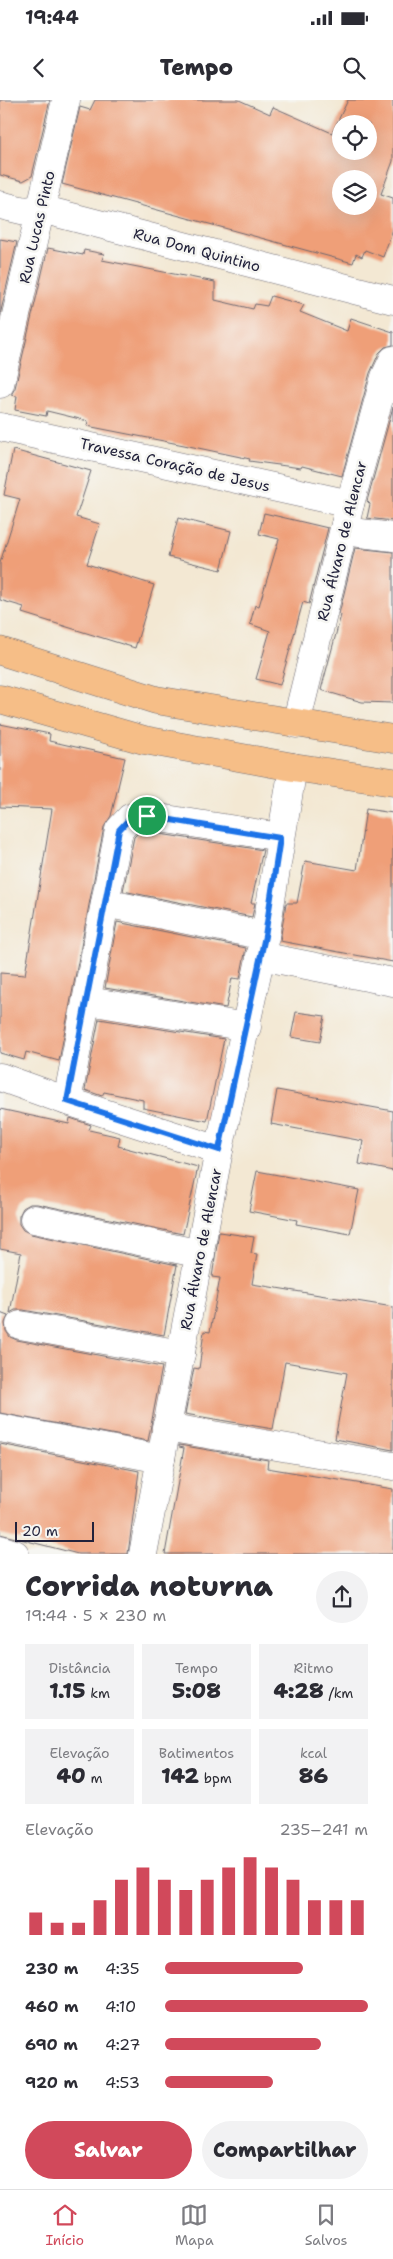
<!DOCTYPE html>
<html lang="pt">
<head>
<meta charset="utf-8">
<style>
  body { margin:0; font-family:"Shantell Sans",sans-serif; background:#f2f2f3; color:#2b2b33; height:100vh; display:flex; flex-direction:column; font-size:19px; white-space:nowrap }
  * { box-sizing:border-box; margin:0 }
  p { font-size:16px; color:#7c7c81 }
  .icon { flex:none; width:28px; height:28px; fill:none; stroke:currentColor; stroke-width:2; stroke-linecap:round; stroke-linejoin:round }
  .map { position:relative; height:1454px; overflow:hidden }
  .panel { display:flex; flex-direction:column; background:#fff; flex:1 }
  .panel>* { flex:none }
  .controls { position:absolute; left:332px; top:15px; display:grid; gap:10px }
  .controls a { display:grid; place-items:center; width:45px; height:45px; border-radius:50%; background:#fff; box-shadow:0 5px 20px #0002; font-size:25px }
  .scale { position:absolute; left:15px; bottom:12px; width:79px; box-sizing:border-box; padding-left:5px; border:2px solid #22223b; border-top:0; font-size:14px; line-height:18px; white-space:nowrap; color:#22223b; -webkit-text-stroke:4px #f6f6f2; paint-order:stroke }
  .pin { position:absolute; display:grid; place-items:center; width:42px; height:42px; color:#fff; margin:-21px; border:2px solid #fff; border-radius:50%; box-shadow:0 1px 5px #0007 }
  .round { display:grid; place-items:center; flex:none; width:52px; height:52px; border-radius:26px; background:#f2f2f3 }
  .overview { display:flex; align-items:center; justify-content:space-between; height:85px; padding:0 25px }
  h1 { font-size:28px; font-weight:800; line-height:38px }
  .metrics { display:grid; grid-template-columns:repeat(3,1fr); gap:8px; height:85px; padding:5px 25px }
  .metrics div { display:grid; align-content:center; border-radius:0px; background:#f2f2f3; text-align:center }
  .metrics b { font-size:21px; font-weight:800 }
  .metrics small { font-size:14px; font-weight:400 }
  .metrics p { font-size:14px }
  .chart { height:140px; padding:10px 25px }
  .chart p { display:flex; justify-content:space-between }
  .chart svg { width:100%; height:90px; margin-top:5px; stroke:#d1495b; stroke-width:6 }
  .button { display:flex; gap:10px; margin-top:auto; padding:10px 25px }
  .button a { flex:1; height:58px; border-radius:30px; background:#d1495b; color:#fff; font-size:20px; font-weight:800; line-height:58px; text-align:center }
  .button a+a { background:#f2f2f3; color:#2b2b33 }
  ul { padding:0 25px; list-style:none; font-size:16px }
  li { display:grid; grid-template-columns:80px 60px 1fr; align-items:center; height:38px }
  li i { height:12px; border-radius:6px; background:#d1495b }
  .status { display:flex; justify-content:space-between; align-items:center; height:35px; padding:0 25px; background:#fff; direction:ltr }
  .status svg { height:14px; fill:currentColor }
  header { display:flex; justify-content:space-between; align-items:center; height:65px; padding:0 25px; background:#fff; font-size:22px; font-weight:800 }
  .tab-bar { display:flex; justify-content:space-around; align-items:center; height:70px; border-top:1px solid #e1e1e2; background:#fff; font-size:14px; color:#7c7c81 }
  .tab-bar a { display:grid; justify-items:center; gap:2px }
  .tab-bar .on { color:#d1495b }
  .map>svg:first-child { display:block }
  .building { fill:#ef9f78; fill-rule:evenodd }
  .lines { fill:none; stroke-linecap:round; stroke-linejoin:round }
  .minor-casing { stroke:#6b6770; stroke-width:29 }
  .major-casing { stroke:#6b6770; stroke-width:29 }
  .minor { stroke:#fff; stroke-width:28 }
  .major { stroke:#f6be87; stroke-width:28 }
  .route-casing { stroke:#fff; stroke-width:10 }
  .route { stroke:#1a73e8; stroke-width:6 }
  .labels { text-anchor:middle; dominant-baseline:central; stroke-width:5; stroke-linejoin:round; paint-order:stroke }
  .street-label { font-size:15px; fill:#22223b; stroke:#f6f6f2 }
</style>
</head>
<body>
<div class="status"><b>19:44</b><svg viewBox="0 0 49 12"><path d="M0 12V9h3v3zM5 12V6h3v6zM10 12V3h3v9zM15 12V0h3v12zM26 1h20v11H26zM47 4h2v5h-2z"/></svg></div>
<header><svg class="icon" aria-label="back" viewBox="0 0 24 24"><path d="M15 5l-7 7 7 7"/></svg>Tempo<svg class="icon" aria-label="search" viewBox="0 0 24 24"><circle cx="10" cy="10" r="6"/><path d="M15 15l6 6"/></svg></header>
<div class="map">
<svg width="393" height="1454" viewBox="0 0 393 1454">
  <rect width="100%" height="100%" fill="#f6f6f2"/>
  <filter id="ink" filterUnits="userSpaceOnUse"><feTurbulence type="fractalNoise" baseFrequency=".02" numOctaves="2"/><feDisplacementMap in="SourceGraphic" scale="10" xChannelSelector="R" yChannelSelector="G"/><feConvolveMatrix kernelMatrix="1 2 1 2 8 2 1 2 1" color-interpolation-filters="sRGB"/></filter>
  <filter id="wash" filterUnits="userSpaceOnUse"><feTurbulence type="fractalNoise" baseFrequency=".0096" numOctaves="4" result="noise"/><feDisplacementMap in="SourceGraphic" scale="20" xChannelSelector="R" yChannelSelector="G"/><feGaussianBlur stdDeviation="1.12" result="paint"/><feColorMatrix in="noise" values="0 0 0 0 0 0 0 0 0 0 0 0 0 0 0 0 0 1.4 0 .05"/><feComposite in="paint" operator="in"/></filter>
  <g filter="url(#wash)">
    <rect width="100%" height="100%" fill="#f3e8d3"/>
    <g id="blocks">
      <g class="building">
        <path d="M0 0H50L32 76 23 81 0 75Z"/>
        <path d="M95 0H239L270 14 273 7 332 33 348 0H393V61L381 94 393 98V129L383 157 365 150 362 157 356 154 353 163 62 84 80 7 90 10ZM341 24H369V51H341ZM341 79H369V106H341Z"/>
        <path d="M0 139 17 142 0 215Z"/>
        <path d="M48 148 83 155 84 150 104 154 102 160 215 182V200L253 209 255 204 267 206 271 196 304 205 300 212 347 231 351 218 393 232V245L385 247 379 253 370 273 342 376 302 366 301 368 249 361 250 359 184 345 87 326 88 321 47 311 46 316 15 310 17 296 11 295 15 288Z"/>
        <path d="M393 307V421L367 418 370 404 367 401Z"/>
        <path d="M13 350 91 371 76 417 100 424 87 464 154 485 135 548 22 513 24 507 0 500V463L20 399 4 395Z"/>
        <path d="M264 413 328 428 309 504 303 502 280 585 256 579 270 531 250 524 255 505 259 506 279 439 259 434Z"/>
        <path d="M178 418 231 431 221 470 168 457Z"/>
        <path d="M355 448 393 452V603L362 602 321 590 341 515 339 514Z"/>
        <path d="M0 624 50 634 49 641 125 658 111 716 104 727 59 961 26 952 24 960 0 953V873L25 875 52 709 0 707Z"/>
        <path d="M366 709 393 713V862L280 841 286 803H297L305 761 357 770Z"/>
        <path d="M147 732 263 750 251 803H255L252 817 123 791 134 737 138 733Z"/>
        <path d="M117 822 246 848 240 879 232 878 226 908 105 888Z"/>
        <path d="M296 912 325 916 320 942 291 937Z"/>
        <path d="M99 919 224 939 207 1021 143 1008V1000L104 992 102 996 85 990Z"/>
        <path d="M277 990 393 1011V1071L359 1064 363 1041 271 1024Z"/>
        <path d="M0 1009 69 1024 70 1018 91 1025 89 1030 120 1037 118 1046 198 1067 183 1134 37 1104H30L23 1108 19 1116V1124L23 1130 31 1134 177 1165 164 1235 23 1210H15L10 1213 21 1153 0 1149Z"/>
        <path d="M257 1071 359 1090 350 1134 296 1124 297 1120 249 1111Z"/>
        <path d="M219 1132 254 1137 251 1153 257 1154 252 1184 393 1207V1350L335 1339 347 1273 285 1262 273 1329 185 1314 194 1268 199 1269 204 1231 210 1232 220 1178 212 1177Z"/>
        <path d="M0 1213 8 1216 5 1223 6 1231 10 1237 17 1240 162 1267 148 1341 0 1313Z"/>
        <path d="M0 1344 139 1371 128 1454H78L0 1434Z"/>
        <path d="M179 1345 268 1360 267 1368 393 1389V1454H165L184 1348 179 1347Z"/>
      </g>
    </g>
  </g>
  <g filter="url(#ink)">
    <use href="#blocks" fill-opacity="0" stroke="#6b6770" stroke-width="1"/>
    <g class="lines">
      <defs>
        <g id="minor">
          <path d="M0 105 25 111 41 109 393 200"/>
          <path d="M0 284 66 0"/>
          <path d="M0 327 350 404"/>
          <path d="M344 431 393 437"/>
          <path d="M296 624 350 404 385 277 393 260"/>
          <path d="M105 803 265 836"/>
          <path d="M260 856 393 882"/>
          <path d="M88 901 247 927"/>
          <path d="M0 977 67 1001 219 1050"/>
          <path d="M67 1001 119 730 130 718 147 716 280 737"/>
          <path d="M34 1119 201 1154"/>
          <path d="M20 1225 181 1254"/>
          <path d="M166 1327 393 1366"/>
          <path d="M0 1328 161 1359"/>
          <path d="M0 1449 15 1454"/>
          <path d="M143 1454 219 1050 265 836 293 667"/>
        </g>
        <g id="major">
          <path d="M0 551 156 600 393 639"/>
          <path d="M0 599 144 640 293 667 393 682"/>
        </g>
      </defs>
      <use href="#minor" class="minor-casing"/>
      <use href="#major" class="major-casing"/>
      <use href="#minor" class="minor"/>
      <use href="#major" class="major"/>
    </g>
  </g>
  <g class="lines" filter="url(#ink)">
    <defs>
      <path id="route" d="M147 716 280 738 265 836 219 1050 67 1001 119 730 130 718Z"/>
    </defs>
    <use href="#route" class="route-casing"/>
    <use href="#route" class="route"/>
  </g>
  <g class="labels">
    <g class="street-label">
      <text transform="translate(37 127) rotate(-77)">Rua Lucas Pinto</text>
      <text transform="translate(197 150) rotate(15)">Rua Dom Quintino</text>
      <text transform="translate(175 365) rotate(13)">Travessa Coração de Jesus</text>
      <text transform="translate(342 441) rotate(-76)">Rua Álvaro de Alencar</text>
      <text transform="translate(201 1149) rotate(-79)">Rua Álvaro de Alencar</text>
    </g>
  </g>
</svg>
<div class="controls">
<a><svg class="icon" aria-label="locate" viewBox="0 0 24 24"><circle cx="12" cy="12" r="6"/><path d="M12 2v4M12 18v4M2 12h4M18 12h4"/></svg></a>
<a><svg class="icon" aria-label="layers" viewBox="0 0 24 24"><path d="M12 4l9 5-9 5-9-5zM3 14l9 5 9-5"/></svg></a>
</div>
<div class="scale">20 m</div>
<div class="pin" style="left:147px;top:716px;background:#1e9e55"><svg class="icon" aria-label="arrive" viewBox="0 0 24 24"><path d="M6 21V4h12l-3 4 3 4H6"/></svg></div>
</div>
<section class="panel">
<div class="overview"><div><h1>Corrida noturna</h1><p>19:44 · 5 × 230 m</p></div><a class="round"><svg class="icon" aria-label="share" viewBox="0 0 24 24"><path d="M12 15V3M7 8l5-5 5 5M5 13v7h14v-7"/></svg></a></div>
<div class="metrics">
<div><p>Distância</p><b>1.15<small> km</small></b></div>
<div><p>Tempo</p><b>5:08</b></div>
<div><p>Ritmo</p><b>4:28<small> /km</small></b></div>
</div>
<div class="metrics">
<div><p>Elevação</p><b>40<small> m</small></b></div>
<div><p>Batimentos</p><b>142<small> bpm</small></b></div>
<div><p>kcal</p><b>86</b></div>
</div>
<div class="chart"><p><span>Elevação</span>235–241 m</p>
<svg viewBox="0 0 160 44" preserveAspectRatio="none"><path d="M5 44V33M15 44V38M25 44V38M35 44V27M45 44V17M55 44V11M65 44V17M75 44V22M85 44V17M95 44V11M105 44V6M115 44V11M125 44V17M135 44V27M145 44V27M155 44V27"/></svg>
</div>
<ul>
<li><b>230 m</b>4:35<i style="width:68%"></i></li>
<li><b>460 m</b>4:10<i style="width:100%"></i></li>
<li><b>690 m</b>4:27<i style="width:77%"></i></li>
<li><b>920 m</b>4:53<i style="width:53%"></i></li>
</ul>
<div class="button"><a>Salvar</a><a>Compartilhar</a></div>
</section>
<nav class="tab-bar">
<a class="on"><svg class="icon" aria-label="home" viewBox="0 0 24 24"><path d="M3 11l9-7 9 7M6 9v11h12V9"/></svg>Início</a>
<a><svg class="icon" aria-label="map" viewBox="0 0 24 24"><path d="M3 6l6-2 6 2 6-2v14l-6 2-6-2-6 2zM9 4v14M15 6v14"/></svg>Mapa</a>
<a><svg class="icon" aria-label="saved" viewBox="0 0 24 24"><path d="M7 4h10v16l-5-4-5 4z"/></svg>Salvos</a>
</nav>
</body>
</html>
